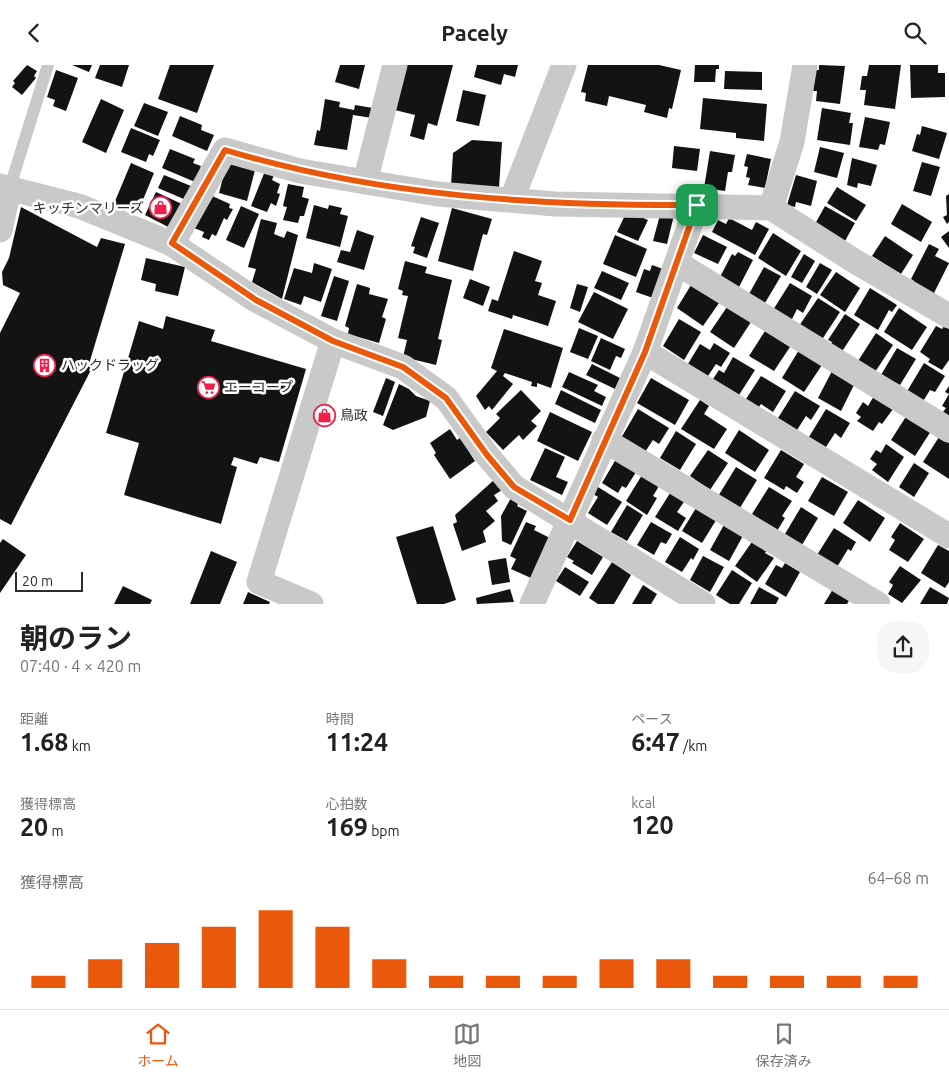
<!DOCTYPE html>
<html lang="ja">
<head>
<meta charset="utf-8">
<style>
  body { margin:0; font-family:Ubuntu,"Noto Sans JP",sans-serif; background:#f6f6f6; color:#222; height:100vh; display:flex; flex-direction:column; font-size:19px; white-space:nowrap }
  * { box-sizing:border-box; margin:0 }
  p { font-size:16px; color:#767676 }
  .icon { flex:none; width:28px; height:28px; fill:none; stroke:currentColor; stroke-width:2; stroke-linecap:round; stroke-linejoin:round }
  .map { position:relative; height:539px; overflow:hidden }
  .side { display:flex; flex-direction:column; background:#fff; flex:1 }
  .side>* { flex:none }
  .scale { position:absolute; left:15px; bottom:12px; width:68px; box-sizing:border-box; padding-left:5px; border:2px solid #2c2c2c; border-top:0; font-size:14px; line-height:18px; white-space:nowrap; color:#2c2c2c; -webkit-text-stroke:4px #fff; paint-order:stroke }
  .pin { position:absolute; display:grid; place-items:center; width:42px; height:42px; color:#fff; margin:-21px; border-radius:10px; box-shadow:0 2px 8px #0006 }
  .round { display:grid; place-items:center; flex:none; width:52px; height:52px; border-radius:20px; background:#f6f6f6 }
  .head { display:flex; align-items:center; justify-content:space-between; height:85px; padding:0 20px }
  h1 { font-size:28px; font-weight:700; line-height:38px }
  .stats { display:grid; grid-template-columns:repeat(3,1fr); gap:8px; height:85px; padding:5px 20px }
  .stats div { display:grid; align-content:center }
  .stats b { font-size:25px; font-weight:700 }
  .stats small { font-size:14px; font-weight:400 }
  .stats p { font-size:14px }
  .chart { height:140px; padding:10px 20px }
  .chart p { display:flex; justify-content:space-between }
  .chart svg { width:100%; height:90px; margin-top:5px; stroke:#ea580c; stroke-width:6 }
  header { display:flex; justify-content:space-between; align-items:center; height:65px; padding:0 20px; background:#fff; font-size:22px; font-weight:700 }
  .tabs { display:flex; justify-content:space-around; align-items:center; height:70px; border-top:1px solid #e0e0e0; background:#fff; font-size:14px; color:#767676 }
  .tabs a { display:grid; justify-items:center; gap:2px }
  .tabs .on { color:#ea580c }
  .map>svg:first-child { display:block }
  .building { fill:#131313 }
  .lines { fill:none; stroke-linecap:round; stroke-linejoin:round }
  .service { stroke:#c9c9c9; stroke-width:12 }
  .minor { stroke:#c9c9c9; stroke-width:25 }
  .route-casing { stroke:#fff; stroke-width:10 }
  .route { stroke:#ea580c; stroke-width:6 }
  .labels { text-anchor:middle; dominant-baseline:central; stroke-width:5; stroke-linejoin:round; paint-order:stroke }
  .poi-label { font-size:14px; fill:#2c2c2c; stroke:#fff; text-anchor:start }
</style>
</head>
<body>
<header><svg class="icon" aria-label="back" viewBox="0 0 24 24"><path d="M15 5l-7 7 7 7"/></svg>Pacely<svg class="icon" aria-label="search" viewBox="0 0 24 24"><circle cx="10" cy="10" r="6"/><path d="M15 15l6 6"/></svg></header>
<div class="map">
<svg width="949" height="539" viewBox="0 0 949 539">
  <rect width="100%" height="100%" fill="#fff"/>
  <g class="building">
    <path d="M27 0 37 6 34 11 36 13 22 30 12 22 15 18 13 16Z"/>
    <path d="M72 0H92L89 7Z"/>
    <path d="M100 0H129L122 22 95 13Z"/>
    <path d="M170 0H214L197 48 158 34Z"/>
    <path d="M340 0H365L359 24 335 17Z"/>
    <path d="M407 0H453L437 61 428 58 424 75 410 71 415 50 395 45Z"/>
    <path d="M477 0H518L515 12 504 9 501 20 474 12Z"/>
    <path d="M588 0H659L681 5 672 44 669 43 667 53 644 47 646 40 609 31 607 41 585 36 586 28 581 27Z"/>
    <path d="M695 0H719V4H716L715 17H694Z"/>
    <path d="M819 0 845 1 840 39 816 36 817 26H813L816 5H819Z"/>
    <path d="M869 0H901L895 44 864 40 866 25H860L862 11H867Z"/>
    <path d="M910 0H938V8H945V32L911 33Z"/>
    <path d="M56 5 78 13 66 46 53 41 55 35 47 32Z"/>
    <path d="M725 6 762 7V25L724 24Z"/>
    <path d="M463 25 486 30 479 61 456 56Z"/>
    <path d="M703 33 767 39 764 76 736 73V68L700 64Z"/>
    <path d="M101 34 124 45 106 88 82 77Z"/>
    <path d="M325 34 340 37 339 42 354 45 355 40 373 43 372 53 353 50 347 85 314 80 317 65 320 66Z"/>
    <path d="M144 38 168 47 158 71 134 61Z"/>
    <path d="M822 43 851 48 849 58H853L850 80 817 75Z"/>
    <path d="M180 51 202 60 201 65 214 70 207 86 172 71Z"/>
    <path d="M865 52 890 57 885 80 880 79 878 85 859 82Z"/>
    <path d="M922 61 947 68 939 94 912 86 917 69 920 70Z"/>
    <path d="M131 63 160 75 153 91 149 89 146 97 121 87Z"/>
    <path d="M472 75 502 77 499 123 451 120 453 88Z"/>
    <path d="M674 81 700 84 697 106 672 103Z"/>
    <path d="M820 82 844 88 837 113 814 107Z"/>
    <path d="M170 84 195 94 193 98 201 101 195 117 162 103Z"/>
    <path d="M710 86 735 90 732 107H728L725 126 704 123Z"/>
    <path d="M747 89 771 94 765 123 748 120 750 113 746 112 748 102 744 101Z"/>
    <path d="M852 93 877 100 871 121 858 118 857 123 847 120Z"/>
    <path d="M227 97 255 105 247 136 219 128Z"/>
    <path d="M922 97 940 102 931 131 913 126Z"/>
    <path d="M131 98 154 108 138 147 126 142 125 146 113 141Z"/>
    <path d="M265 106 274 110 272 115 280 119 277 128 280 129 276 141 271 138 267 147 251 141Z"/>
    <path d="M164 110 191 121 186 135 158 123Z"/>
    <path d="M796 110 817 116 811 141 796 137 795 142 787 140Z"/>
    <path d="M288 119 304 122 302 132 309 134 304 151H300L298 158 283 155 287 142 283 141Z"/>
    <path d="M837 122 866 140 856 156 827 138Z"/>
    <path d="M156 127 184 140 172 164 145 150Z"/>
    <path d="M949 129V157L947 159 943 152 947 150 946 131Z"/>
    <path d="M210 130 230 139 229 143 233 144 227 155 224 153 216 171 212 169 209 175 202 172 204 167 194 163Z"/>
    <path d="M902 139 932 157 921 177 891 159Z"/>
    <path d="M314 140 328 144 329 140 342 143 340 149 348 151 340 182 306 173Z"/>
    <path d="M241 141 259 149 244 183 226 175Z"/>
    <path d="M825 141 855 158 845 176 815 159Z"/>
    <path d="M21 142 97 182 101 173 125 179 89 299 93 301 11 460 0 454V268L20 228 3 220 2 207 9 193Z"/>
    <path d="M452 143 492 154 487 170 483 169 473 206 438 196Z"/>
    <path d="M627 146 648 155 638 176 617 167Z"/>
    <path d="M661 146 674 150 667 179 653 176Z"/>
    <path d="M421 152 439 158 427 193 413 188 415 182 411 181Z"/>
    <path d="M729 153 752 165 756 157 769 164 755 190 712 167 718 155 726 159Z"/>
    <path d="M261 154 277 158 274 169 284 173 287 166 298 170 282 234 252 217 256 204 248 202Z"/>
    <path d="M357 165 374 171 364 205 337 197 341 185 350 187Z"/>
    <path d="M949 166V183L941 172Z"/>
    <path d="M773 168 801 186 786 211 758 193Z"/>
    <path d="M615 170 647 184 636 212 603 199Z"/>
    <path d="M703 170 727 182 718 199 694 188Z"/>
    <path d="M885 171 913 190 901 209 872 191Z"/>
    <path d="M929 179 939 184 935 191 949 198 933 230 912 219 914 216 911 214Z"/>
    <path d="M514 186 542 196 535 216 542 218 538 230 556 236 548 261 513 250 512 254 488 246 492 234 498 236Z"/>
    <path d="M738 187 753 195 739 222 720 212 732 189 735 191Z"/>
    <path d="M804 189 815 196 802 218 791 212Z"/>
    <path d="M146 193 185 202 178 231 155 226 156 219 141 215Z"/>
    <path d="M405 196 427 202 425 208 452 215 438 274 442 275 436 300 403 292 407 275 398 273 408 231 402 230 403 226 398 224Z"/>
    <path d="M314 198 332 204 321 237 304 231 301 240 284 234 294 203 312 208Z"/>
    <path d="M820 198 832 205 817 229 806 222Z"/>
    <path d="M652 200 663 204 653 233 636 227 644 204 650 206Z"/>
    <path d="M764 202 781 211 765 238 749 229Z"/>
    <path d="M602 206 629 218 621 235 594 223Z"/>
    <path d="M836 207 860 223 845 247 820 230Z"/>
    <path d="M334 211 349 216 337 256 321 251Z"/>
    <path d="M470 214 490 222 483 241 463 233Z"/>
    <path d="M790 218 812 231 803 248 797 244 791 256 773 245Z"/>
    <path d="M357 219 370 223 369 229 388 234 382 252 386 254 379 278 348 269 349 263 345 261Z"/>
    <path d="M577 219 588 222 580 247 570 243Z"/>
    <path d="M691 220 719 238 703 261 677 243Z"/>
    <path d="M870 223 897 240 892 247 889 245 878 265 854 250Z"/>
    <path d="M594 227 628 244 613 274 578 257Z"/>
    <path d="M818 233 840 247 821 276 799 261Z"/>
    <path d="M727 242 751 257 734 283 710 267Z"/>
    <path d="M899 243 927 262 912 285 884 267Z"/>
    <path d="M845 249 860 259 841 288 830 281 832 277 828 275Z"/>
    <path d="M166 251 215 265 211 276 306 304 279 397 260 392 257 399 234 392 231 400 237 402 221 459 124 430 139 378 106 368 139 256 163 264Z"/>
    <path d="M679 254 701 267 684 295 663 281Z"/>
    <path d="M936 261 942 264 944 261 949 264V295L942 305 928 297 930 294 920 287Z"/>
    <path d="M579 263 598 271 588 294 570 287Z"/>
    <path d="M504 264 563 283 551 323 537 318V322L531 321 532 317 505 308 503 311 513 319 492 345 489 341 485 345 476 331 497 306 491 303Z"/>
    <path d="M765 266 790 282 774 306 749 291Z"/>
    <path d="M876 268 893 280 875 307 858 296Z"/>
    <path d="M601 273 625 284 621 293 616 291 610 305 591 296Z"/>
    <path d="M714 278 730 288 721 302 716 299 708 311 688 299 700 279 710 285Z"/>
    <path d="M897 283 916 294 900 320 881 310Z"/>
    <path d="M799 285 822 300 804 327 782 313Z"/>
    <path d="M733 292 755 305 739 330 713 314 719 305 724 308Z"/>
    <path d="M924 298 945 311 935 327 930 325 922 338 906 328Z"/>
    <path d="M592 299 620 313 615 324 586 310Z"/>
    <path d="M832 306 855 318 841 346 818 333Z"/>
    <path d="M569 307 598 320 594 326 606 332 602 341 562 322Z"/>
    <path d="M761 311 786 326 773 347 761 339 759 342 746 334Z"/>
    <path d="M386 313 395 317 383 351 373 347Z"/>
    <path d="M651 313 689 335 675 360 637 338Z"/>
    <path d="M399 319 409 324 416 331 430 336 426 352 393 365 383 360Z"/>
    <path d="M949 321V351L943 347 946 343 942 341 949 329 945 327Z"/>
    <path d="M521 325 541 346 531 356 537 361 523 375 519 370 503 385 486 367 500 353 496 349Z"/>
    <path d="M561 325 601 345 595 358 555 339Z"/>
    <path d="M795 326 820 341 811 355 806 351 797 365 778 353Z"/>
    <path d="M874 331 893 344 882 359 879 357 873 366 857 356 861 352 856 348 863 337 868 341Z"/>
    <path d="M700 335 709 341 704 349 727 364 714 384 681 364Z"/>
    <path d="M638 344 669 363 659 379 653 375 645 387 621 373Z"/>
    <path d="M826 344 850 358 841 373 835 368 826 382 809 372Z"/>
    <path d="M550 347 592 367 578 396 537 376Z"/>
    <path d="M907 350 931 366 915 391 891 375Z"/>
    <path d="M450 364 457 375 460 373 475 396 450 414 434 390 436 388 430 378Z"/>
    <path d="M739 365 769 385 755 407 725 388Z"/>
    <path d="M676 366 696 379 680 405 660 393Z"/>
    <path d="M939 372 949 378V414L923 397Z"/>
    <path d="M886 379 904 392 888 417 872 405 877 399 870 394 876 385 881 388Z"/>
    <path d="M545 383 565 392 556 412 568 417 562 430 530 415Z"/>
    <path d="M708 385 728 398 710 425 690 411Z"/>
    <path d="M781 385 804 399 796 412 804 417 797 428 786 421 784 425 764 413Z"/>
    <path d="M616 394 636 407 626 423 622 421 618 428 602 418Z"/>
    <path d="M914 398 929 408 914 432 899 422Z"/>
    <path d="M736 402 757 415 738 446 717 433Z"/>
    <path d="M642 410 659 421 653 431 657 433 647 450 626 436Z"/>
    <path d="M822 412 848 427 834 451 808 436Z"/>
    <path d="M494 415 502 425 494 430 498 436 486 446 495 456 483 466 486 477 462 486 453 459 457 457 455 450Z"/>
    <path d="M598 422 622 437 607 460 588 448 598 432 593 429Z"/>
    <path d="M769 422 792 436 782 451 785 453 777 466 752 449Z"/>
    <path d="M672 425 686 434 677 447 686 453 678 466 655 452Z"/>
    <path d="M511 433 519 437 517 441 527 446 511 480 502 476 501 451Z"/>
    <path d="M858 435 885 453 870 477 843 458Z"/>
    <path d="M627 440 643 450 627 476 611 467Z"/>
    <path d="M801 442 818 453 802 480 785 469Z"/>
    <path d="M696 443 718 452 702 478 682 466Z"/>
    <path d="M526 457 536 461 534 465 550 473 531 513 511 504 516 494 510 491Z"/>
    <path d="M651 457 672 469 666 479 661 477 654 490 637 480Z"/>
    <path d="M725 458 744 469 729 496 710 485Z"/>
    <path d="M900 458 924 474 908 497 889 485 895 475 891 472Z"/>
    <path d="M433 461 456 535 444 539H417L396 472Z"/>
    <path d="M834 463 856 477 851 486 848 484 837 502 817 490Z"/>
    <path d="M680 472 699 484 693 495 691 493 682 507 665 497Z"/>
    <path d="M3 474 26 490 0 528V478Z"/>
    <path d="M754 474 768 484 765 488 774 493 757 517 735 501Z"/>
    <path d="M577 476 603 492 592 510 572 498 574 496 567 492Z"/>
    <path d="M938 480 949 486V517L945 523 921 508Z"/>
    <path d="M211 486 237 497 220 539H190Z"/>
    <path d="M703 491 724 502 710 527 690 515Z"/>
    <path d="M506 493 510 517 492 520 488 496Z"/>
    <path d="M612 497 631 510 614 539H598L589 533Z"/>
    <path d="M785 498 800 507 786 532 765 519 776 500 782 503Z"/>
    <path d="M900 501 921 515 902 538 888 529 893 520 889 517Z"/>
    <path d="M565 502 589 517 580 531 556 516Z"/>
    <path d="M732 505 752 518 739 539H730L716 530Z"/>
    <path d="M643 520 657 529 651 539H632Z"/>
    <path d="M123 521 152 535 150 539H114Z"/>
    <path d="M759 522 779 533 776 539H750Z"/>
    <path d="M930 522 949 533 947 539H920Z"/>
    <path d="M510 524 514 537 477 539 476 533Z"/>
    <path d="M833 524 850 534 847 539H824Z"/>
    <path d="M248 527 270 537 269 539H243Z"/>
  </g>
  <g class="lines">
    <path class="service" d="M9 125 48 0"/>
    <g class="minor">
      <path d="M365 117 395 0"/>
      <path d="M0 121 79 141 172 179 256 235 333 276 403 302 446 333 487 390 514 422 703 539"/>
      <path d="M512 134 564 0"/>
      <path d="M771 143 792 77 805 0"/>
      <path d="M0 165 9 125"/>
      <path d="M172 179 225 85 300 106 438 129 555 139 771 143 856 197 949 251"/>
      <path d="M677 198 949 365"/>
      <path d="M645 287 949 471"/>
      <path d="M604 375 878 539"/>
      <path d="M311 539 259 517 333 276"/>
      <path d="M532 539 645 287 697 140"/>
    </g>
  </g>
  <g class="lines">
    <defs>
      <path id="route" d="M225 85C378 131 538 141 697 140L645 287 570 455 514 422 487 390 446 333 403 302 333 276 256 235 172 178Z"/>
    </defs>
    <use href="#route" class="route-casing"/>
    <use href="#route" class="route"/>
  </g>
  <defs>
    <symbol id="shop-ring" viewBox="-11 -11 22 22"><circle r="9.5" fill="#fff" stroke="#f21f4b" stroke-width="1.5"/><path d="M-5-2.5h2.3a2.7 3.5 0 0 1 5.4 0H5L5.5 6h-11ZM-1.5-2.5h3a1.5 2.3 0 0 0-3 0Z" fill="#f21f4b"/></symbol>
    <symbol id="building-ring" viewBox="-11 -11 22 22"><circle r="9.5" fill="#fff" stroke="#f21f4b" stroke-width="1.5"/><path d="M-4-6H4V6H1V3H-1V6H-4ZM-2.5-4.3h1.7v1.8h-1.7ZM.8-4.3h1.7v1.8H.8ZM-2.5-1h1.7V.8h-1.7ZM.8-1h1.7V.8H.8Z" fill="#f21f4b"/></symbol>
    <symbol id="supermarket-ring" viewBox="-11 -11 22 22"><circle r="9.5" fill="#fff" stroke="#f21f4b" stroke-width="1.5"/><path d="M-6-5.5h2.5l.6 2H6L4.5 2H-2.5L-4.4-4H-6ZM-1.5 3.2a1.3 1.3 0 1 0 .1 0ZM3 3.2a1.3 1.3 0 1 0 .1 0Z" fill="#f21f4b"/></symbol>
  </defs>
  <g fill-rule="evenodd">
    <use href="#shop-ring" x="148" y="130" width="25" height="25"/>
    <use href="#building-ring" x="32" y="288" width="25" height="25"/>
    <use href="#supermarket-ring" x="196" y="310" width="25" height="25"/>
    <use href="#shop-ring" x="312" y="338" width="25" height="25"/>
  </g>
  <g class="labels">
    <g class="poi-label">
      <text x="144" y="143" text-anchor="end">キッチンマリーズ</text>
      <text x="61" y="300">ハックドラッグ</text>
      <text x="224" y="322">エーコープ</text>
      <text x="340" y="350">鳥政</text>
    </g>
  </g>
</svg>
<div class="scale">20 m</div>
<div class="pin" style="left:697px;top:140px;background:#1e9e55"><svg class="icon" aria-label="arrive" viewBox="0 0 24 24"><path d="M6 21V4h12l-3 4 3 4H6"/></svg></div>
</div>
<section class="side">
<div class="head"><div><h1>朝のラン</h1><p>07:40 · 4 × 420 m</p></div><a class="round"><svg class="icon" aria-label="share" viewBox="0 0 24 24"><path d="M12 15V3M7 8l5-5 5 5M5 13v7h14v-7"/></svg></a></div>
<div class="stats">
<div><p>距離</p><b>1.68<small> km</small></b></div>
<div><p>時間</p><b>11:24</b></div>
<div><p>ペース</p><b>6:47<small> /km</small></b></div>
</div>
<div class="stats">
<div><p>獲得標高</p><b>20<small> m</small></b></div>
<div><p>心拍数</p><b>169<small> bpm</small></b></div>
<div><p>kcal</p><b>120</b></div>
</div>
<div class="chart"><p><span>獲得標高</span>64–68 m</p>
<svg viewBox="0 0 160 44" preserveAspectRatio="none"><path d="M5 44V38M15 44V30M25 44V22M35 44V14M45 44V6M55 44V14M65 44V30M75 44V38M85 44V38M95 44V38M105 44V30M115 44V30M125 44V38M135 44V38M145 44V38M155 44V38"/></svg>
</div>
</section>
<nav class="tabs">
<a class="on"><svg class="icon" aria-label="home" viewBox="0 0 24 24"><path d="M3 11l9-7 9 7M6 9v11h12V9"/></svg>ホーム</a>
<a><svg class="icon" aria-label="map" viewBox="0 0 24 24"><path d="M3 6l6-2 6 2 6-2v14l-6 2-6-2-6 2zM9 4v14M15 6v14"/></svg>地図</a>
<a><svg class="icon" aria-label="saved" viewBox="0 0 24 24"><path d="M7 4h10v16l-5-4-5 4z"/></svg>保存済み</a>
</nav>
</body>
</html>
